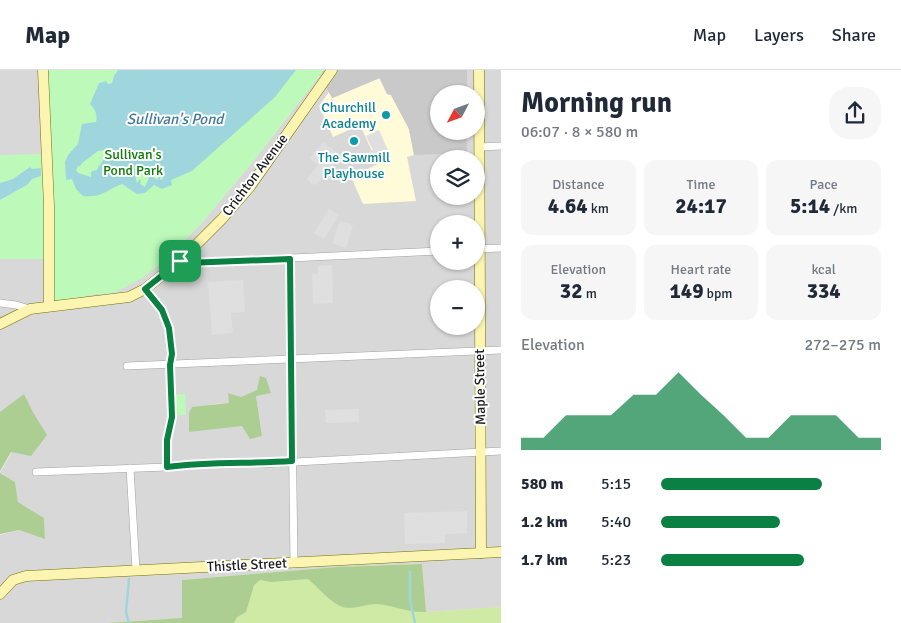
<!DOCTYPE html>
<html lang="en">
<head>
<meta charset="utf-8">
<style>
  body { margin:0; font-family:Signika,sans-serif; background:#f6f6f7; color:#1f2937; height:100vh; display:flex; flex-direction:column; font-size:19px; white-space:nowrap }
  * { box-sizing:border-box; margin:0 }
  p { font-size:16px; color:#747a83 }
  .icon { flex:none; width:28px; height:28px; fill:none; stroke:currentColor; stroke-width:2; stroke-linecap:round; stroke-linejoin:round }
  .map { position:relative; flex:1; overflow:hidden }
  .sheet { display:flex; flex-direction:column; background:#fff; width:400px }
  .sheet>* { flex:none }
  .needle { width:32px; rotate:229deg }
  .fabs { position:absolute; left:430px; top:15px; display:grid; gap:10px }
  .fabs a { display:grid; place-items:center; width:55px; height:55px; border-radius:50%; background:#fff; box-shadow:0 1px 4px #0004; font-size:25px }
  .pin { position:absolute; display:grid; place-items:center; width:42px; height:42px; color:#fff; margin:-21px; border-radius:10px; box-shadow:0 2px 8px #0006 }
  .round { display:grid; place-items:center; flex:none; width:52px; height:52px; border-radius:20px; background:#f6f6f7 }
  .summary { display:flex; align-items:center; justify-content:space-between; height:85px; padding:0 20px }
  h1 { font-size:28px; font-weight:700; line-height:38px }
  .figures { display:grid; grid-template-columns:repeat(3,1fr); gap:8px; height:85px; padding:5px 20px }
  .figures div { display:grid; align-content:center; border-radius:12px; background:#f6f6f7; text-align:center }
  .figures b { font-size:21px; font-weight:700 }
  .figures small { font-size:14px; font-weight:400 }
  .figures p { font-size:14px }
  .chart { height:140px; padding:10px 20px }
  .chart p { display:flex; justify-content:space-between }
  .chart svg { width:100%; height:90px; margin-top:5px; fill:#0b8043; opacity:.7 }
  ul { padding:0 20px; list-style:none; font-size:16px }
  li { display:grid; grid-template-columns:80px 60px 1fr; align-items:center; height:38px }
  li i { height:12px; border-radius:6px; background:#0b8043 }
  header { display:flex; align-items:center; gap:30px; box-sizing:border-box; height:70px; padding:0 25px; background:#fff; border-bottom:1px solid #e0e1e3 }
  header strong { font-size:24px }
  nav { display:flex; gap:28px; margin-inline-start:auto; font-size:18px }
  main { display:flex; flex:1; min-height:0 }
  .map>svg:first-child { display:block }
  .residential { fill:#d9d8d8; fill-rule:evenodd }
  .education { fill:#fffad8 }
  .religious { fill:#c9c9c9 }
  .grass { fill:#cfeaa4 }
  .forest { fill:#acce93 }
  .park { fill:#bdfaba }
  .parking { fill:#dfdfdf }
  .water { fill:#9fd6dd; fill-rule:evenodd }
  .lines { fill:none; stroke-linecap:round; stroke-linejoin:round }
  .stream { stroke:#9fd6dd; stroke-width:2.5 }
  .street-casing { stroke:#a2a2a2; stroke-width:8 }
  .secondary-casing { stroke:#737102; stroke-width:11 }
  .street { stroke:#fff; stroke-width:7 }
  .secondary { stroke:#fbf5b1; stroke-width:10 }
  .route-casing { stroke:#fff; stroke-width:10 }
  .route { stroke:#0b8043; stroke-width:6 }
  .culture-dot { fill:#0f9aa8; stroke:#fff; stroke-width:2 }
  .labels { text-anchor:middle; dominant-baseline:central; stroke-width:4; stroke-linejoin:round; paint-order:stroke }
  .culture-label { font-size:14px; fill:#0d838f; stroke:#fff; text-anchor:end }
  .park-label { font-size:14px; fill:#0d7a08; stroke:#fff }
  .street-label { font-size:14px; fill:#1b1b1b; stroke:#fff }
  .water-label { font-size:15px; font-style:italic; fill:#417a9c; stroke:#fff }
</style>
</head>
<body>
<header>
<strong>Map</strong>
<nav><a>Map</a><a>Layers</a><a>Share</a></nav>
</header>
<main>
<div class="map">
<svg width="501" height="553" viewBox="0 0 501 553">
  <rect width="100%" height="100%" fill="#ede7e0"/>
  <g class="residential">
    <path d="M0 0H41L42 85H0Z"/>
    <path d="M324 0H501V537L426 542 422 494 337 497 182 510V548L107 553H0V465L19 460 45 468 44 448 18 432 15 412 0 403 34 344 24 325 0 342V189H45L96 224 114 223 200 155 251 94ZM439 24H476V61H439ZM439 89H476V126H439ZM439 154H476V191H439ZM439 219H476V256H439ZM258 320 256 326 262 366 242 356 212 334 230 333 228 323 241 327Z"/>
  </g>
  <path class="education" d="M379 8 387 24 391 25 409 59 414 85 407 87 416 131 363 134 351 107 378 94 360 55 333 67 319 36 329 22 333 28Z"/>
  <path class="religious" d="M324 0H467V24H439V61H467V83L414 85 409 59 391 25 387 24 380 8 332 28 320 6Z"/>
  <path class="grass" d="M422 494 426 542 501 537V553H107L182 548V510L337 497Z"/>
  <g class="forest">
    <path d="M260 306 266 308 271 323 256 326 262 366 250 369 242 356 189 362V343L192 337 229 333 228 323 241 327 257 320Z"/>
    <path d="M24 324 34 344 47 365 31 386 11 382 0 401V342Z"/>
    <path d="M0 403 15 412 18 432 44 448 45 469 19 460 0 464Z"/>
    <path d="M422 494 426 542C408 543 394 535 376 534 364 534 349 542 338 535 327 529 318 517 308 509L271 512 260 510 254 515 246 542C240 546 237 545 234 553H107L182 548V510L337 497Z"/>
  </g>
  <g class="park">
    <path d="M41 0H324L251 94 200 155 164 191 142 208 114 223 96 224 45 235 44 189H0V130L27 115 32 109 41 106 40 99H32L30 97 13 109 0 113V85L42 84Z"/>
    <path d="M185 324 186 345H175V325Z"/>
  </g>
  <g class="parking">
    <path d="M379 60 391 87 371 92 367 83 373 80 366 66Z"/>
    <path d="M323 72 340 85 316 115 312 114 307 109 318 95 310 88Z"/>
    <path d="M329 139 339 145 324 169 314 163Z"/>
    <path d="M340 151 353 155 346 178 332 173Z"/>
    <path d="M332 195 333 233 313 234 312 204H318V196Z"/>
    <path d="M243 210 245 242 231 243 233 263 212 265 208 212Z"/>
    <path d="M359 339V352L326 353 325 340Z"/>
    <path d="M467 441V463L445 464V473L405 474 404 443Z"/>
  </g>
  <g class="water">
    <path d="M118 0H296L275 27 192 101 171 110 172 115 162 119 154 115 145 123 137 124 122 114C106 120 102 128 83 126L76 119 72 109 66 110 65 92 68 85 78 74 82 54 96 52C98 45 95 39 90 34L99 13 106 11 108 14 112 13 114 6ZM104 80 107 84 96 101 95 100 91 102V107L78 103 76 100 78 96H80L82 93 98 81ZM155 95 160 96 165 102 162 110 160 109 161 103 157 110 152 106 150 101ZM143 102 147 104 149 108 145 117 140 114 141 112 140 109 137 113 135 105Z"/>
    <path d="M30 97 32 99 41 98V106L32 109 27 115 0 130V113L13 109Z"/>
  </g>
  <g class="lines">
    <g class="stream">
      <path d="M410 502V530L415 553"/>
      <path d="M129 509 126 542 129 553"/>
    </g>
    <defs>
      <g id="street">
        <path d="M479 77 501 76"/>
        <path d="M477 179 501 178"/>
        <path d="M290 189 294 493"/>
        <path d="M180 191 186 193 439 181"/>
        <path d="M145 219 162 241 169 258 172 284 170 295 172 347 167 370V397"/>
        <path d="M0 233 16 235 30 239"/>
        <path d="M127 296 501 280"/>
        <path d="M130 398 136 500"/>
        <path d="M36 402 167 397 183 394H258L501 381"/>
      </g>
      <g id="secondary">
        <path d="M43 0 49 136V236"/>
        <path d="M479 0 481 483"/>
        <path d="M0 254 30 239 129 227 145 219 180 191 222 149 249 118 332 0"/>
        <path d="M0 524 13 510 26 506 501 482"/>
      </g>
    </defs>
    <use href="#street" class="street-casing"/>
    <use href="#secondary" class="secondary-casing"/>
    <use href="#street" class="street"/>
    <use href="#secondary" class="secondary"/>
  </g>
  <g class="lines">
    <defs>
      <path id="route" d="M290 189 292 391C251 394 209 391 167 397V370L172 347 170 295 172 284 169 258 162 240 145 219 180 191 186 193Z"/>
    </defs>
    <use href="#route" class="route-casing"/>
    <use href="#route" class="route"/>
  </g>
  <g class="culture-dot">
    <circle cx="386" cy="45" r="5"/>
    <circle cx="354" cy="71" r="5"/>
  </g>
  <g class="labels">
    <g class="culture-label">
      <text x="376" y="37">Churchill<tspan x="376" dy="16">Academy</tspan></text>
      <text x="354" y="87" text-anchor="middle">The Sawmill<tspan x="354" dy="16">Playhouse</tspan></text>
    </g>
    <g class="park-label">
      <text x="133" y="84">Sullivan's<tspan x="133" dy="16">Pond Park</tspan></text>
    </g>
    <g class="street-label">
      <text transform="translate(255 105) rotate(-53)">Crichton Avenue</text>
      <text transform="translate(480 317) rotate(-91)">Maple Street</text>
      <text transform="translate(247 495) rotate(-3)">Thistle Street</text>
    </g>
    <g class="water-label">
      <text x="175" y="49">Sullivan's Pond</text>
    </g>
  </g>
</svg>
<div class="fabs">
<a><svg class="needle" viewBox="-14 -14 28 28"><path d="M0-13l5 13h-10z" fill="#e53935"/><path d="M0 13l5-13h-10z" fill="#747a83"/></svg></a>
<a><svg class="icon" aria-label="layers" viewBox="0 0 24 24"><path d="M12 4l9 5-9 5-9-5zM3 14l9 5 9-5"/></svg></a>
<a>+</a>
<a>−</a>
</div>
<div class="pin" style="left:180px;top:191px;background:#1e9e55"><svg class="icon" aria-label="arrive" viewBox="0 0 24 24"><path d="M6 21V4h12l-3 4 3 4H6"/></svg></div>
</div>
<section class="sheet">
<div class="summary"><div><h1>Morning run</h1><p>06:07 · 8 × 580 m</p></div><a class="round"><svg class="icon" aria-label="share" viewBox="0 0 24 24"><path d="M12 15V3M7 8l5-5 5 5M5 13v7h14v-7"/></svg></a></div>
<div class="figures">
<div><p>Distance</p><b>4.64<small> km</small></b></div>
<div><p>Time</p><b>24:17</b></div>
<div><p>Pace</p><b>5:14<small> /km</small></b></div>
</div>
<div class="figures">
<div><p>Elevation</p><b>32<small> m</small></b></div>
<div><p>Heart rate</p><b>149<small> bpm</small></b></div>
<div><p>kcal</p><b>334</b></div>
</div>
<div class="chart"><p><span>Elevation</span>272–275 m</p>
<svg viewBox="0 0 160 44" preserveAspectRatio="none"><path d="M0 44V38L10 38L20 27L30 27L40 27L50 17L60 17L70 6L80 17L90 27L100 38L110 38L120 27L130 27L140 27L150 38L160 38V44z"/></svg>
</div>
<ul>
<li><b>580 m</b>5:15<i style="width:73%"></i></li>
<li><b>1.2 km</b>5:40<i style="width:54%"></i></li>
<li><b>1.7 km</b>5:23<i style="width:65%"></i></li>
</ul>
</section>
</main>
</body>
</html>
